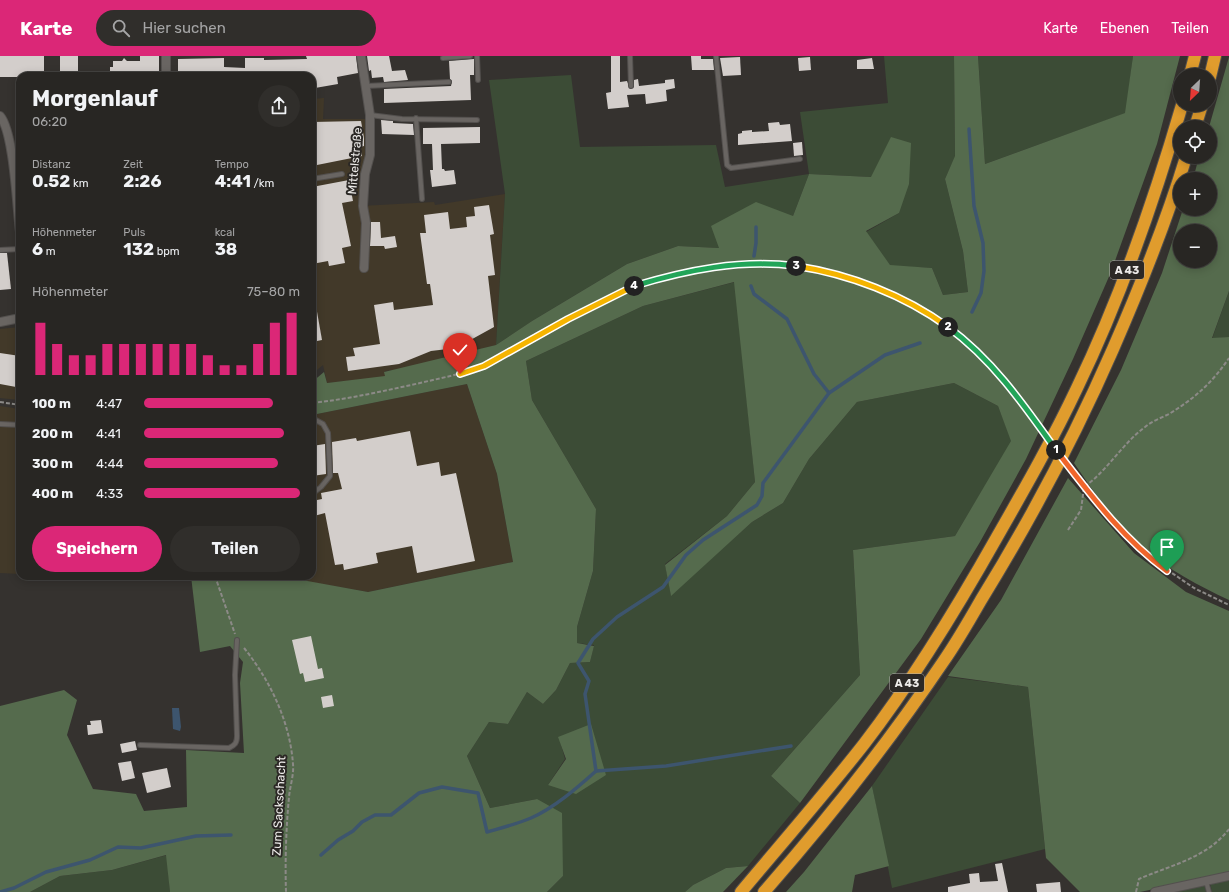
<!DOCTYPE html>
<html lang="de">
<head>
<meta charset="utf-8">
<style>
  body { margin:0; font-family:Rubik,sans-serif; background:#302e2b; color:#f1f3f6; height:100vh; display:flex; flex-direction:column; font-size:15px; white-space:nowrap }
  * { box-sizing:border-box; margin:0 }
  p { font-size:13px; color:#a5a5a6 }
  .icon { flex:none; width:22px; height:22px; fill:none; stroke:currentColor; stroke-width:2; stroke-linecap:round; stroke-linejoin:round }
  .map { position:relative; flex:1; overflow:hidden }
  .side { position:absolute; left:16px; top:16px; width:300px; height:508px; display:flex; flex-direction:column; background:#282623; border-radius:12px; box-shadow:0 2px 10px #0003,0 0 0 1px #444341 }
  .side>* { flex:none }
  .needle { width:26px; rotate:205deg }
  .controls { position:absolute; left:1173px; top:12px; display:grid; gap:8px }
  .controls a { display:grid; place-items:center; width:44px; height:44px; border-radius:50%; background:#282623; box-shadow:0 2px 10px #0003,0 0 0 1px #444341; font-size:20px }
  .pin { position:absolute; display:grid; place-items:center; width:34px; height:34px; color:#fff; margin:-41px -17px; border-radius:50% 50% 50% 0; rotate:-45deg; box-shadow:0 0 4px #0007 }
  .pin .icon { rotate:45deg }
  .km { position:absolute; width:20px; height:20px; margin:-10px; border-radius:50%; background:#222; color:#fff; font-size:11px; line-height:20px; text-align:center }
  .round { display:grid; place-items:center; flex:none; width:42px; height:42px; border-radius:21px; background:#302e2b }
  .head { display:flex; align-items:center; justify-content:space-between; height:68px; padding:0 16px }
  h1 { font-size:22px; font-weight:700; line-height:30px }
  .figures { display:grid; grid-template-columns:repeat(3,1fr); gap:6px; height:68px; padding:4px 16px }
  .figures div { display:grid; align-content:center }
  .figures b { font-size:17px; font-weight:700 }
  .figures small { font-size:11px; font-weight:400 }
  .figures p { font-size:11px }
  .chart { height:112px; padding:8px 16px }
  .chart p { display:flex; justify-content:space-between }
  .chart svg { width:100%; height:72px; margin-top:4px; stroke:#db2777; stroke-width:6 }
  .primary-button { display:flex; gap:8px; margin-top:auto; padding:8px 16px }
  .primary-button a { flex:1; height:46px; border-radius:24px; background:#db2777; color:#fff; font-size:16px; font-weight:700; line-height:46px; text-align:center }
  .primary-button a+a { background:#302e2b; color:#f1f3f6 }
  ul { padding:0 16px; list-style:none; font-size:13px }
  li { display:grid; grid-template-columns:64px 48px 1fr; align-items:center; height:30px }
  li i { height:10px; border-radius:5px; background:#db2777 }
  header { display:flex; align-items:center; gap:24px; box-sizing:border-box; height:56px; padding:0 20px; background:#db2777; color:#fff }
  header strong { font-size:19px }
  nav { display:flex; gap:22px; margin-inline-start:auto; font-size:14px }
  .search { width:280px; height:36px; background:#302e2b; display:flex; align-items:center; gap:10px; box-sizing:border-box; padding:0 14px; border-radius:22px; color:#a5a5a6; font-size:15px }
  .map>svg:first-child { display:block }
  .commercial { fill:#423929 }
  .green { fill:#3c4c36; fill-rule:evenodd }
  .forest { fill:#556b4d; fill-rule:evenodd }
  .water { fill:#3d556e }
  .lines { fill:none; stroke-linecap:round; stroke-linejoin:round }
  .stream { stroke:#3d556e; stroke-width:3.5 }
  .building { fill:#d3cecb }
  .service-casing { stroke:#53504e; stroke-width:6 }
  .minor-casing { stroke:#53504e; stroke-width:10 }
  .motorway-casing { stroke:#53504e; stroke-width:14 }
  .path { stroke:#8c8a87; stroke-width:2; stroke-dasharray:4 2; stroke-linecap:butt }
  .service { stroke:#696562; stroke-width:4 }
  .minor { stroke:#696562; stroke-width:8 }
  .motorway { stroke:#e09c2d; stroke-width:12 }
  .path-bridge { stroke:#8c8a87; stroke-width:2; stroke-dasharray:4 2; stroke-linecap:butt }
  .split-1-casing { stroke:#fff; stroke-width:8 }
  .split-2-casing { stroke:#fff; stroke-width:8 }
  .split-3-casing { stroke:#fff; stroke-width:8 }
  .split-4-casing { stroke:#fff; stroke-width:8 }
  .split-5-casing { stroke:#fff; stroke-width:8 }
  .split-1 { stroke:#f0652b; stroke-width:5 }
  .split-2 { stroke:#22a559; stroke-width:5 }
  .split-3 { stroke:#f5b400; stroke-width:5 }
  .split-4 { stroke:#22a559; stroke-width:5 }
  .split-5 { stroke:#f5b400; stroke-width:5 }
  .labels { text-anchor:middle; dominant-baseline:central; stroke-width:4; stroke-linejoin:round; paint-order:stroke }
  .shield { fill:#2b2825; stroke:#b3b0ae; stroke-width:1 }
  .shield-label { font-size:11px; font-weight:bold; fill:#edebe9 }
  .street-label { font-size:12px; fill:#edebe9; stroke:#2b2825 }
</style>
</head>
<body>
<header>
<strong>Karte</strong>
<div class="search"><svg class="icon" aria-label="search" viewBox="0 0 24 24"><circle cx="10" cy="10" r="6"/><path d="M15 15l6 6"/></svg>Hier suchen</div>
<nav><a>Karte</a><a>Ebenen</a><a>Teilen</a></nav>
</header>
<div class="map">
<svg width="1229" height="836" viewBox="0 0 1229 836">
  <rect width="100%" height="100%" fill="#35322f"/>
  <g class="commercial">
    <path d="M324 42 323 63H368V99L361 150 434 146 435 149 505 138 496 289 403 313 385 315V321L327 327 323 309 312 318V43Z"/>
    <path d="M20 271 19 344 0 342V273Z"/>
    <path d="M467 328 497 418 513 506 368 536 281 521 280 520H312V359Z"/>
    <path d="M0 350 20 353V518L0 517Z"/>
  </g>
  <g class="green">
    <path d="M884 0H954L955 101 945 123 963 195 968 236 943 239 932 212 890 210 866 176 899 157 871 121 809 118 793 160 719 192 678 190 627 208 532 265 496 289 505 138 489 24 571 19 580 91 716 89 725 131 809 118 800 56 888 47Z"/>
    <path d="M978 0H1133L1126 57 985 108Z"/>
    <path d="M735 226 755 426 727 460 665 508 671 539 752 466 783 447 809 403 857 346 954 327 998 350 1012 385 955 480 853 494 860 619 771 720 800 747 748 810 726 812 693 829 685 836H547L563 820 537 743 490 752 467 700 489 666 508 668 527 636 543 648 556 634 570 607 590 606 594 589 577 587V571L593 515 596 453 532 344 526 305 643 250ZM559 681 606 719 548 729 565 703Z"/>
    <path d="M1229 235V281L1212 283Z"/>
    <path d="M948 621 1028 631 1045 793 892 832 872 730Z"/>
    <path d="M167 799 170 836H30L60 820 112 814Z"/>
    <path d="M1229 824V836H1212L1210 827Z"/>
    <path d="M1204 828 1206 836H1171Z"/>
  </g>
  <g class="forest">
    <path d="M954 0H978L985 108 1125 57 1133 0H1180L1157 88 1111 216 1073 303 1026 403 980 486 921 583 800 747 771 720 860 619 853 494 955 480 1011 385 998 350 954 327 857 346 809 403 783 447 752 466 671 540 665 509 727 460 755 426 734 226 643 250 526 305 532 344 596 453 593 515 577 571V587L594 590 590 606 570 607 556 634 543 648 527 636 508 668 489 666 467 700 490 752 537 743 562 757 563 820 547 836H170L166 799 112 814 60 820 30 836H0V650L64 634 77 644 67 679 93 733 136 738 144 755 187 751 186 694 244 697 240 627 243 606 230 590 200 596 191 520H280L368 536 513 506 497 418 467 328 312 359V326L324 316 327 327 385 320 384 316 496 289 532 265 627 208 678 190 719 192 711 170 756 146 793 160 809 118 871 121 891 81 911 87 909 128 899 157 866 175 890 209 932 212 943 239 968 236 963 195 945 123 955 100Z"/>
    <path d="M1229 1V235L1212 282 1229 281V544C1199 530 1169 514 1143 492 1117 470 1093 435 1074 407L1121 314 1162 217 1183 153H1210V123H1193L1199 101H1210L1209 71ZM1180 175H1210V205H1180Z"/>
    <path d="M1068 422 1134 497 1186 536 1229 555V817L1140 836H1080L1046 802 1028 631 948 620 1001 544Z"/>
    <path d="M591 668 606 719 576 738 548 729 566 703 558 681Z"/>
    <path d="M872 730 889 810 855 819 852 836H786L804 816Z"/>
    <path d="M748 810 723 836H685L693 829 726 812Z"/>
  </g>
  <path class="water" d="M172 652H179L181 671 180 675 173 673Z"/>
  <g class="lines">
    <g class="stream">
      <path d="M969 73 974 150 983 187 984 215 981 237 972 256"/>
      <path d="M754 200 756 187V171"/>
      <path d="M751 230 754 238 787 263 814 318 829 337"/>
      <path d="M596 715 666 710 791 690"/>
      <path d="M321 799 338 784 353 775 362 766 375 759H391L419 737 442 731 478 737 487 776C501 772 517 768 531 762 554 752 577 732 596 715L585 638 589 625 578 607 593 583 617 561 663 531 686 499 703 484 757 449 762 440 763 427 829 337 885 299 920 287"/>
      <path d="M0 836 14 832 46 816 90 804 118 791 141 792 196 780 231 779"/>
    </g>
  </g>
  <g class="building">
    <path d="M0 0H44V15H27V18H22L20 21H0Z"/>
    <rect x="60" y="0" width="18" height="20"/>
    <path d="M140 0H159V19L110 20V11H113V5H122L124 2 127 5H140Z"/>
    <path d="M306 0H356L358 17 337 21 338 28 315 32 314 20H178V3L224 2V11L245 12V2H264V4L307 3Z"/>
    <path d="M367 0H389L392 15 405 14 408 24 384 26 383 21 372 22 371 14 369 15Z"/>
    <path d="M611 0H620V26L627 25 630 33 634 31V24L638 23 639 30 665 27V24L674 23 675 32 666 34 667 45 646 48 645 38 627 39 629 51 608 53 606 37 611 36Z"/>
    <path d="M691 0H701V3H713L714 14H692Z"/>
    <path d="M740 1 741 19 723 20 720 2Z"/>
    <path d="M810 1 811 14 799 15 798 2Z"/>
    <path d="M872 2 874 13H857V4Z"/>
    <path d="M474 3V19H470L471 44 384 47V33L451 30 452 25 450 23 449 5Z"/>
    <path d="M381 64 393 65V67L413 68 414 79 382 78Z"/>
    <path d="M361 65 364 82V90L360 91 362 100 312 110V66Z"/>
    <path d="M779 66 780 69 790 68 792 85 738 89V78L742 77V75L752 74V76L769 75 768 67Z"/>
    <path d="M480 71V87L441 88 442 113H444L445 115 454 114 456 128 432 131 430 114H433L432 88H423V72Z"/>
    <path d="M802 86 803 99 794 100 793 87Z"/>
    <path d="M349 124 353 145 342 147 351 190 342 192 345 207 329 210 328 205 312 208V131Z"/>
    <path d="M489 149 494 178 490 179 495 219 488 220 494 271 456 292 431 295 399 308 348 315 346 301 355 300 353 292 380 288 374 249 393 246 394 254 433 249 430 228H427L420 177H426L424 159 448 156 450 173 467 171 466 161 475 160 474 151Z"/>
    <path d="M371 166H380L381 182 395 180 397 191 385 193 384 190H370Z"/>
    <path d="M0 197H7L11 233 0 234Z"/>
    <path d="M312 250H316L322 284 312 286Z"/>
    <path d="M0 297 20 300 16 331 0 328Z"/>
    <path d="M410 375 417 410 439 406 441 420 456 417 475 505 417 517 412 490 376 497 378 507 344 514 343 508 335 509 325 457 314 460 312 451V445L322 443 321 437 342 433 338 417H333L332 386 356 382 357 385Z"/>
    <path d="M325 388 326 418 312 420V390Z"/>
    <path d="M311 580 318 613 322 612 324 622 305 626 303 617 300 618 292 584Z"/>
    <path d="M332 639 334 650 323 652 321 641Z"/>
    <path d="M101 664 103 677 88 679 87 669H91L90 665Z"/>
    <path d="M135 685 137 694 122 697 120 688Z"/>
    <path d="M131 705 135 722 122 725 118 707Z"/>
    <path d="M167 712 171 731 147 737 142 717Z"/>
    <path d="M1002 807 1008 836H948V831L970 827 969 818 979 817 980 826 998 825 995 808Z"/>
    <path d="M1060 826 1061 836H1037L1036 828Z"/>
  </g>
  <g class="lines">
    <defs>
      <g id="service">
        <path d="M477 0 478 24"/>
        <path d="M630 0 631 30"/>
        <path d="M716 0 727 109 731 112 800 103"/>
        <path d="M443 2 470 0"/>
        <path d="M366 30 449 26"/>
        <path d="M370 59 402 63 477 64"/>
        <path d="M416 62 422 143"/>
        <path d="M312 123 342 118"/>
        <path d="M0 194 20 193"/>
        <path d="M312 362 323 368 328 377 330 420 321 431 312 438"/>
        <path d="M0 368 20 369"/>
        <path d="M140 689 229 692C235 689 237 687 237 680L235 619 237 584"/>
        <path d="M1206 825 1209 836"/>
      </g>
      <g id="minor">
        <path d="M166 0V20"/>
        <path d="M361 0 370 59V99L365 118 363 150 366 167 364 212"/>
        <path d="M0 60C14 76 17 152 20 176"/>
        <path d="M0 266 20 262"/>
        <path d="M1155 836 1229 820"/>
      </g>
      <g id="motorway">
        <path d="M1190 19 1195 0"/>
        <path d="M1210 21 1215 0"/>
        <path d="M1195 71 1202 49"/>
        <path d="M741 836C782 787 824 739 864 688 914 623 957 552 997 481 1025 432 1053 383 1077 332 1121 241 1154 145 1182 49"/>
        <path d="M764 836C828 763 889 686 943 606 957 586 969 565 981 544 1031 463 1075 380 1113 293 1140 231 1166 167 1186 101"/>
      </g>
    </defs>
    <use href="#service" class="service-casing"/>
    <use href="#minor" class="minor-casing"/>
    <use href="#motorway" class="motorway-casing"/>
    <g class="path">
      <path d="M0 346 20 349"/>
      <path d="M312 347C349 343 384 335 420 327 441 322 462 318 481 311 493 306 505 298 516 292 554 271 594 245 635 230 719 199 802 201 885 236 913 248 939 262 962 282 985 302 1005 325 1024 348"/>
      <path d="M1083 429 1136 490 1150 502 1194 532 1229 549"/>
      <path d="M1068 474 1081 454 1084 431C1108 414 1122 388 1145 371 1152 365 1161 362 1169 358 1195 342 1212 327 1229 302"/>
      <path d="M215 520 235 578"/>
      <path d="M244 592C270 624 290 666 293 708 294 719 290 730 289 741 286 773 285 805 286 836"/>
      <path d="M1136 836 1139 823C1171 809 1207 802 1229 773"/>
    </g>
    <use href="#service" class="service"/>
    <use href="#minor" class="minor"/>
    <use href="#motorway" class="motorway"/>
    <path class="path-bridge" d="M1024 348 1083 429"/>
  </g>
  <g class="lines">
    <defs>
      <path id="split-1" d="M1056 394C1090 438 1122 482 1167 515"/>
      <path id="split-2" d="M948 271C993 304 1024 349 1056 394"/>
      <path id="split-3" d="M796 210C849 218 904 239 948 271"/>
      <path id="split-4" d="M634 230C687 214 740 203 796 210"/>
      <path id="split-5" d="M460 318 484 310 568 263 634 230"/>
    </defs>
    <use href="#split-1" class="split-1-casing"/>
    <use href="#split-2" class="split-2-casing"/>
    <use href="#split-3" class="split-3-casing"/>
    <use href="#split-4" class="split-4-casing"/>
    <use href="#split-5" class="split-5-casing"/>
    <use href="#split-1" class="split-1"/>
    <use href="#split-2" class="split-2"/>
    <use href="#split-3" class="split-3"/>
    <use href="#split-4" class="split-4"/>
    <use href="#split-5" class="split-5"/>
  </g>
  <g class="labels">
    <g class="shield">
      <rect x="1110" y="205" width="34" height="18" rx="3"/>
      <rect x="890" y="618" width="34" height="18" rx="3"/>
    </g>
    <g class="shield-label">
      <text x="1127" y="214">A 43</text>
      <text x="907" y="627">A 43</text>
    </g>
    <g class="street-label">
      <text transform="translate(355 105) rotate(-85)">Mittelstraße</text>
      <text transform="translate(279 750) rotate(-87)">Zum Sackschacht</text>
    </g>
  </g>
</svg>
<div class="controls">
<a><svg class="needle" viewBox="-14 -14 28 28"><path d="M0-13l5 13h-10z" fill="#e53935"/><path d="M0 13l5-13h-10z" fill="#a5a5a6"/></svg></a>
<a><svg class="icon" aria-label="locate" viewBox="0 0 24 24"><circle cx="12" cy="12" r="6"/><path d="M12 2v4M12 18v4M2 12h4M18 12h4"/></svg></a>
<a>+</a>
<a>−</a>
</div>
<div class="pin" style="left:1167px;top:515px;background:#1e9e55"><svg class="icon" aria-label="arrive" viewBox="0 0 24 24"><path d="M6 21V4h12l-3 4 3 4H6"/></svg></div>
<div class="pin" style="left:460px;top:318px;background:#d93025"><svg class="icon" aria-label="check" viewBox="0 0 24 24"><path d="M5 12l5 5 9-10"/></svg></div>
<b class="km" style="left:1056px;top:394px">1</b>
<b class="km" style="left:948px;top:271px">2</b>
<b class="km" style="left:796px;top:210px">3</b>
<b class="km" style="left:634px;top:230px">4</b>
<section class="side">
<div class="head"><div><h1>Morgenlauf</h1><p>06:20</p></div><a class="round"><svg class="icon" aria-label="share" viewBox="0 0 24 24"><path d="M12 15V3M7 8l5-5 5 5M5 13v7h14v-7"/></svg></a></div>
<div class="figures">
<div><p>Distanz</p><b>0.52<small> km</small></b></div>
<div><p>Zeit</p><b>2:26</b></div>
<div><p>Tempo</p><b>4:41<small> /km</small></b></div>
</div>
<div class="figures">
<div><p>Höhenmeter</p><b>6<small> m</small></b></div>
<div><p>Puls</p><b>132<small> bpm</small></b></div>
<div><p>kcal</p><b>38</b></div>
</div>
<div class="chart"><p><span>Höhenmeter</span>75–80 m</p>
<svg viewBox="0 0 160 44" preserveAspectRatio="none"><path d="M5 44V12M15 44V25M25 44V32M35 44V32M45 44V25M55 44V25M65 44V25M75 44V25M85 44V25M95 44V25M105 44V32M115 44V38M125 44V38M135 44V25M145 44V12M155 44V6"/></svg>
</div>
<ul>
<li><b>100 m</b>4:47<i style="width:83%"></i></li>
<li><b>200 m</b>4:41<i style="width:90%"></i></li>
<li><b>300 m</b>4:44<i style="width:86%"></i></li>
<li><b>400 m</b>4:33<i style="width:100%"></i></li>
</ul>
<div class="primary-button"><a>Speichern</a><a>Teilen</a></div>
</section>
</div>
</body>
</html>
